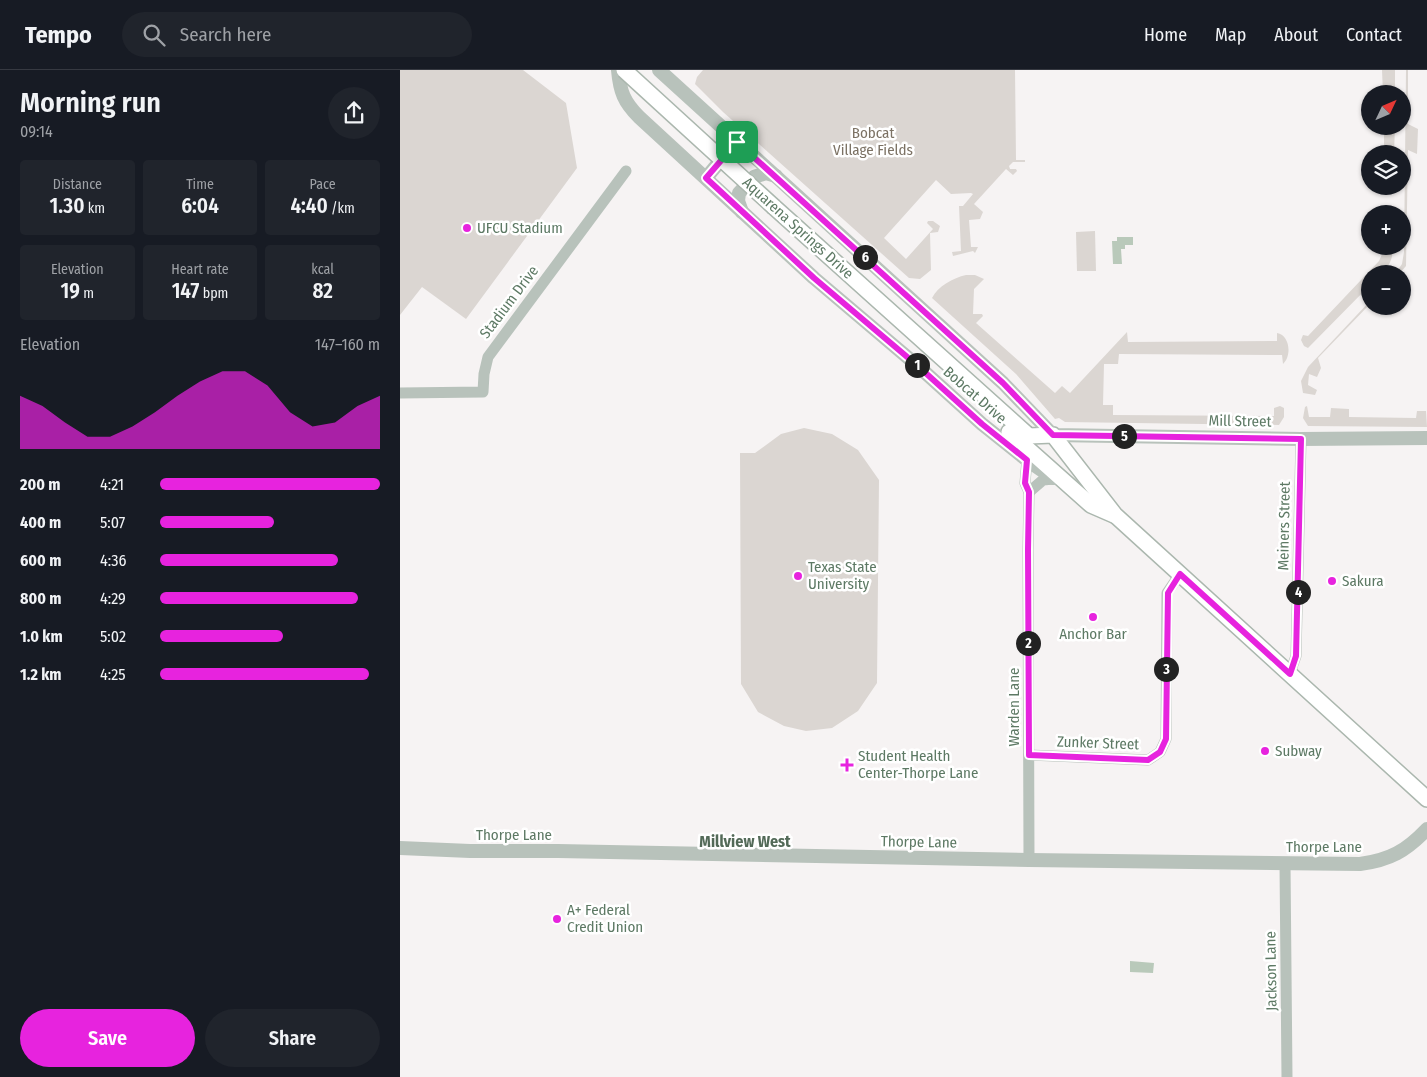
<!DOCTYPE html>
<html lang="en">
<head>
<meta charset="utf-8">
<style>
  body { margin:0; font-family:"Fira Sans Condensed",sans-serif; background:#20242c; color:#f1f3f6; height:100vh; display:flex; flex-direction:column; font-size:19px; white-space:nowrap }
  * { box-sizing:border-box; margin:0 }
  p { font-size:16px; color:#9ea1a6 }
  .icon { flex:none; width:28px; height:28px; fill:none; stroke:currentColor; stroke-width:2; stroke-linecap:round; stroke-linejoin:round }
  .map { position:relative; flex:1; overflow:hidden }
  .details { display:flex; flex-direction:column; background:#171b24; width:400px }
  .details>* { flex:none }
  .needle { width:32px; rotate:46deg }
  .tools { position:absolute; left:961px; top:15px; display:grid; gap:10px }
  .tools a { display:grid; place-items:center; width:50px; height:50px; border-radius:50%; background:#171b24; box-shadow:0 1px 4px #0004; font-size:25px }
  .pin { position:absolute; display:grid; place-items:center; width:42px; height:42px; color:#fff; margin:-21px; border-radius:10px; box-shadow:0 2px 8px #0006 }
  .km { position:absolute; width:25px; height:25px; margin:-12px; border-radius:50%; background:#222; color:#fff; font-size:14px; line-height:25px; text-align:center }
  .round { display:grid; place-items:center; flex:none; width:52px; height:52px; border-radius:26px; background:#20242c }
  .overview { display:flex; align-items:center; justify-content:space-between; height:85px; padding:0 20px }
  h1 { font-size:28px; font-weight:600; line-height:38px }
  .metrics { display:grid; grid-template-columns:repeat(3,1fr); gap:8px; height:85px; padding:5px 20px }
  .metrics div { display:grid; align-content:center; border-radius:5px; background:#20242c; text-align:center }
  .metrics b { font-size:21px; font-weight:600 }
  .metrics small { font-size:14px; font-weight:400 }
  .metrics p { font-size:14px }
  .chart { height:140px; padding:10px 20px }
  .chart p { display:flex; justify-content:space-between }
  .chart svg { width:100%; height:90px; margin-top:5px; fill:#e723de; opacity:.7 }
  .action { display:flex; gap:10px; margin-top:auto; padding:10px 20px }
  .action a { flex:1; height:58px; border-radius:30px; background:#e723de; color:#fff; font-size:20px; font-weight:600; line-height:58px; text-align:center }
  .action a+a { background:#20242c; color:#f1f3f6 }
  ul { padding:0 20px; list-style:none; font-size:16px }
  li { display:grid; grid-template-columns:80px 60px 1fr; align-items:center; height:38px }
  li i { height:12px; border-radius:6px; background:#e723de }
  header { display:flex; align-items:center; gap:30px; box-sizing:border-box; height:70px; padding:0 25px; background:#171b24; border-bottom:1px solid #363941 }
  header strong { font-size:24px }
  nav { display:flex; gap:28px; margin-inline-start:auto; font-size:18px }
  .search { width:350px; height:45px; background:#20242c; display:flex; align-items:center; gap:12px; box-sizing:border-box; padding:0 18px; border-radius:28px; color:#9ea1a6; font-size:19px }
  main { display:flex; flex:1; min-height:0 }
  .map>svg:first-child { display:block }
  .green { fill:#dbd6d2 }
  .water { fill:#b9c9ba }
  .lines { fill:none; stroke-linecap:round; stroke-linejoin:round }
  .secondary-casing { stroke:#abb7ae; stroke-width:18 }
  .minor { stroke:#b8c2bb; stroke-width:11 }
  .tertiary { stroke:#b8c2bb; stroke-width:14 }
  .secondary { stroke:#fff; stroke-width:15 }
  .secondary-bridge-casing { stroke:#abb7ae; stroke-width:18; stroke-linecap:butt }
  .secondary-bridge { stroke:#fff; stroke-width:15 }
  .route-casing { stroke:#fff; stroke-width:10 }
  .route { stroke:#e723de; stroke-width:6 }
  .poi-dot { fill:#e723de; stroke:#fff; stroke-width:2 }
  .labels { text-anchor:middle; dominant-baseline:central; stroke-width:5; stroke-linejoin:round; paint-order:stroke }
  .park-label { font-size:15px; fill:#7c7264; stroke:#fff }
  .poi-label { font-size:15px; fill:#5d7964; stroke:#fff; text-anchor:start }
  .street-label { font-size:15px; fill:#5d7964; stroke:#fff }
  .neighbourhood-label { font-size:16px; font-weight:bold; fill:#536a58; stroke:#fff }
</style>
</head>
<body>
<header>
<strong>Tempo</strong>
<div class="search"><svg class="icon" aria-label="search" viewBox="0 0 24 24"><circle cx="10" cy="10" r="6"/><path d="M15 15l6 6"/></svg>Search here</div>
<nav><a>Home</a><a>Map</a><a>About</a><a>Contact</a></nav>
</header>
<main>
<section class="details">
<div class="overview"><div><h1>Morning run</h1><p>09:14</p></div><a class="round"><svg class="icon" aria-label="share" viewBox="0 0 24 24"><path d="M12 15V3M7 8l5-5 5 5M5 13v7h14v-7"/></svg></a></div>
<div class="metrics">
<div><p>Distance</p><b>1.30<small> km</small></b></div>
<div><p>Time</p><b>6:04</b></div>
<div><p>Pace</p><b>4:40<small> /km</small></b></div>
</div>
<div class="metrics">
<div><p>Elevation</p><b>19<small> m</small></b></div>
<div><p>Heart rate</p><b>147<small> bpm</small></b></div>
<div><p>kcal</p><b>82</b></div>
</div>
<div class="chart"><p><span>Elevation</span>147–160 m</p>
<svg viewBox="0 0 160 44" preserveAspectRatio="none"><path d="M0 44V18L10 23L20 31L30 38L40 38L50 33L60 26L70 18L80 11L90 6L100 6L110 13L120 26L130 33L140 31L150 23L160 18V44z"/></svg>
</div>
<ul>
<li><b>200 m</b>4:21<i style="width:100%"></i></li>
<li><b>400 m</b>5:07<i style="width:52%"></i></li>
<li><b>600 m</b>4:36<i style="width:81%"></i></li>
<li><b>800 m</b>4:29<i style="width:90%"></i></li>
<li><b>1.0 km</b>5:02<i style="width:56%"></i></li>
<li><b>1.2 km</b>4:25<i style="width:95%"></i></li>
</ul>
<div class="action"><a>Save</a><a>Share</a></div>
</section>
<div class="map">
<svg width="1027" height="1007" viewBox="0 0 1027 1007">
  <rect width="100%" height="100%" fill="#f6f3f3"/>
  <g class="green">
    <path d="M0 0H123L166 33 177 98 66 249 22 217 0 245Z"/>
    <path d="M303 0H615L616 90H625V92H613L609 96 610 99H616L617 101 613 105 606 99 574 134 583 142 580 149 569 150 571 177H578L575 183 573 181 553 186 552 182 561 181 559 136H563L573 124 571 123 551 124 536 110 484 168 506 189 533 159 527 153 528 151H533L540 156 538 162 530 163 531 200 520 209 509 208 323 42 295 14 297 7Z"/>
    <path d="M982 0H995V24H983Z"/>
    <path d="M1006 0H1008V54L1018 59 1017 84 1008 80 1006 196 999 204H995L1002 194 1004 182Z"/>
    <path d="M984 56H995L994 84H984Z"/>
    <path d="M695 161 696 201H677L676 162Z"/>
    <path d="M975 176H993C993 189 990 195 981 204H970V215L908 278 904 276 901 270 903 265 908 266 979 191 983 182 975 181Z"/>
    <path d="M566 205H575L584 209 574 219 573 244H582L583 246 576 253 655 323 662 316 670 323 727 262 728 272 877 271V263C890 265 892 286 883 294L882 285 719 284 718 294H704L703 335H713V345L874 346V338L880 336 884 338V347L879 355 665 352 659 348 655 349 616 304 532 228C538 216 553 208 566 205Z"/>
    <path d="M970 231V234L918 288 921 298 917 307 909 304 908 315 917 320 915 325 903 323 901 311 908 297Z"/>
    <path d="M907 336 909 347H930L931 338 949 339V347L1016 348 1017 341H1026L1027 357 908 356 903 348 905 337Z"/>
    <path d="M404 358 432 364 458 380 479 410 477 613 458 641 432 658 406 661 384 656 358 642 341 614 340 383H355L381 364Z"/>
  </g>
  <g class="water">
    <path d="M717 167H733V175H725V179H721L722 194H713L712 171H717Z"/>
    <path d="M730 891 754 893 753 903 730 902Z"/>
  </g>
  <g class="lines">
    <defs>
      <g id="secondary">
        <path d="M374 137 629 366 653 365 715 445 1027 729"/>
        <path d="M609 362 691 435 714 445"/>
      </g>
    </defs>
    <use href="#secondary" class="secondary-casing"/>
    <g class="minor">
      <path d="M0 323 83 322 84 304 88 287 226 101"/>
      <path d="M627 390 625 413 629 422 628 480 629 790"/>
      <path d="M629 422 643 410 654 409"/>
      <path d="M890 603 896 586 901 369"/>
      <path d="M629 685 748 690 760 682 766 669 767 523 780 504"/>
      <path d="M885 794 887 1007"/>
    </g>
    <g class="tertiary">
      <path d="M218 0C220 22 224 32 239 47L414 208 519 297 582 354 627 390 653 408"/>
      <path d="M259 0 603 313 653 365 901 369 1027 368"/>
      <path d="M306 108 337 71"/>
      <path d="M342 142 338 131 339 123 354 107 366 103 376 106"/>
      <path d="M0 778 70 781H158L629 790 960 794C990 790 1006 781 1027 759"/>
    </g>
    <use href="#secondary" class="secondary"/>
    <defs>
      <path id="secondary-bridge" d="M224 0 374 137"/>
    </defs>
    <use href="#secondary-bridge" class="secondary-bridge-casing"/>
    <use href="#secondary-bridge" class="secondary-bridge"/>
  </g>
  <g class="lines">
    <defs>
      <path id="route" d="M337 72 603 313 653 365 901 369 896 586 890 604 780 504 768 523 766 669 760 682 748 690 629 685 628 480 629 422 625 413 627 390 582 354 519 297 414 208 306 108Z"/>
    </defs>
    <use href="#route" class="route-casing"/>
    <use href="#route" class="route"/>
  </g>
  <g class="poi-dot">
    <circle cx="67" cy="158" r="5"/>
    <circle cx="398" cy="506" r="5"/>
    <circle cx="932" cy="511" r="5"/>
    <circle cx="693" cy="547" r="5"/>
    <circle cx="865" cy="681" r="5"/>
    <path d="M444.5 687.5h5v5h5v5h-5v5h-5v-5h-5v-5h5z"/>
    <circle cx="157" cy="849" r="5"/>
  </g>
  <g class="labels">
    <g class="park-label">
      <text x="473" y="63">Bobcat<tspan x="473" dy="17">Village Fields</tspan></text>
    </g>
    <g class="poi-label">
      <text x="77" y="158">UFCU Stadium</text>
      <text x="408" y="497">Texas State<tspan x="408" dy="17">University</tspan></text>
      <text x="942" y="511">Sakura</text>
      <text x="693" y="564" text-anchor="middle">Anchor Bar</text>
      <text x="875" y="681">Subway</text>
      <text x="458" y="686">Student Health<tspan x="458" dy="17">Center-Thorpe Lane</tspan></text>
      <text x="167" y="840">A+ Federal<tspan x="167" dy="17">Credit Union</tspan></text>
    </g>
    <g class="street-label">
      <text transform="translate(398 158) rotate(42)">Aquarena Springs Drive</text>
      <text transform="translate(109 232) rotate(-53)">Stadium Drive</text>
      <text transform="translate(575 325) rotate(41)">Bobcat Drive</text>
      <text transform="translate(840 351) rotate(1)">Mill Street</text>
      <text transform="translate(884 456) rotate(-89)">Meiners Street</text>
      <text transform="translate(614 637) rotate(-90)">Warden Lane</text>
      <text transform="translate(698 673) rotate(2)">Zunker Street</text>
      <text x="114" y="765">Thorpe Lane</text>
      <text transform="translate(519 772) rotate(1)">Thorpe Lane</text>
      <text x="924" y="777">Thorpe Lane</text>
      <text transform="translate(871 901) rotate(-91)">Jackson Lane</text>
    </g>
    <g class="neighbourhood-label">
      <text x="345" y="771">Millview West</text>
    </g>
  </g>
</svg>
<div class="tools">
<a><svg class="needle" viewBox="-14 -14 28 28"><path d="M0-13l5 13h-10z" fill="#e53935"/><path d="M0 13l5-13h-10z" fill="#9ea1a6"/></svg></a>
<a><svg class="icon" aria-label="layers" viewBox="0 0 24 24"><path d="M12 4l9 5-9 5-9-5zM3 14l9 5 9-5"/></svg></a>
<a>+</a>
<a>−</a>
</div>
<div class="pin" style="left:337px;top:72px;background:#1e9e55"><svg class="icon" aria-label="arrive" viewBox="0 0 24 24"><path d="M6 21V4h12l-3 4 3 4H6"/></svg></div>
<b class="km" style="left:517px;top:295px">1</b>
<b class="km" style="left:628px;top:573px">2</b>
<b class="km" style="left:766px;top:599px">3</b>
<b class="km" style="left:898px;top:522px">4</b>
<b class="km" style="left:724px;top:366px">5</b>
<b class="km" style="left:465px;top:187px">6</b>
</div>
</main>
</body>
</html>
